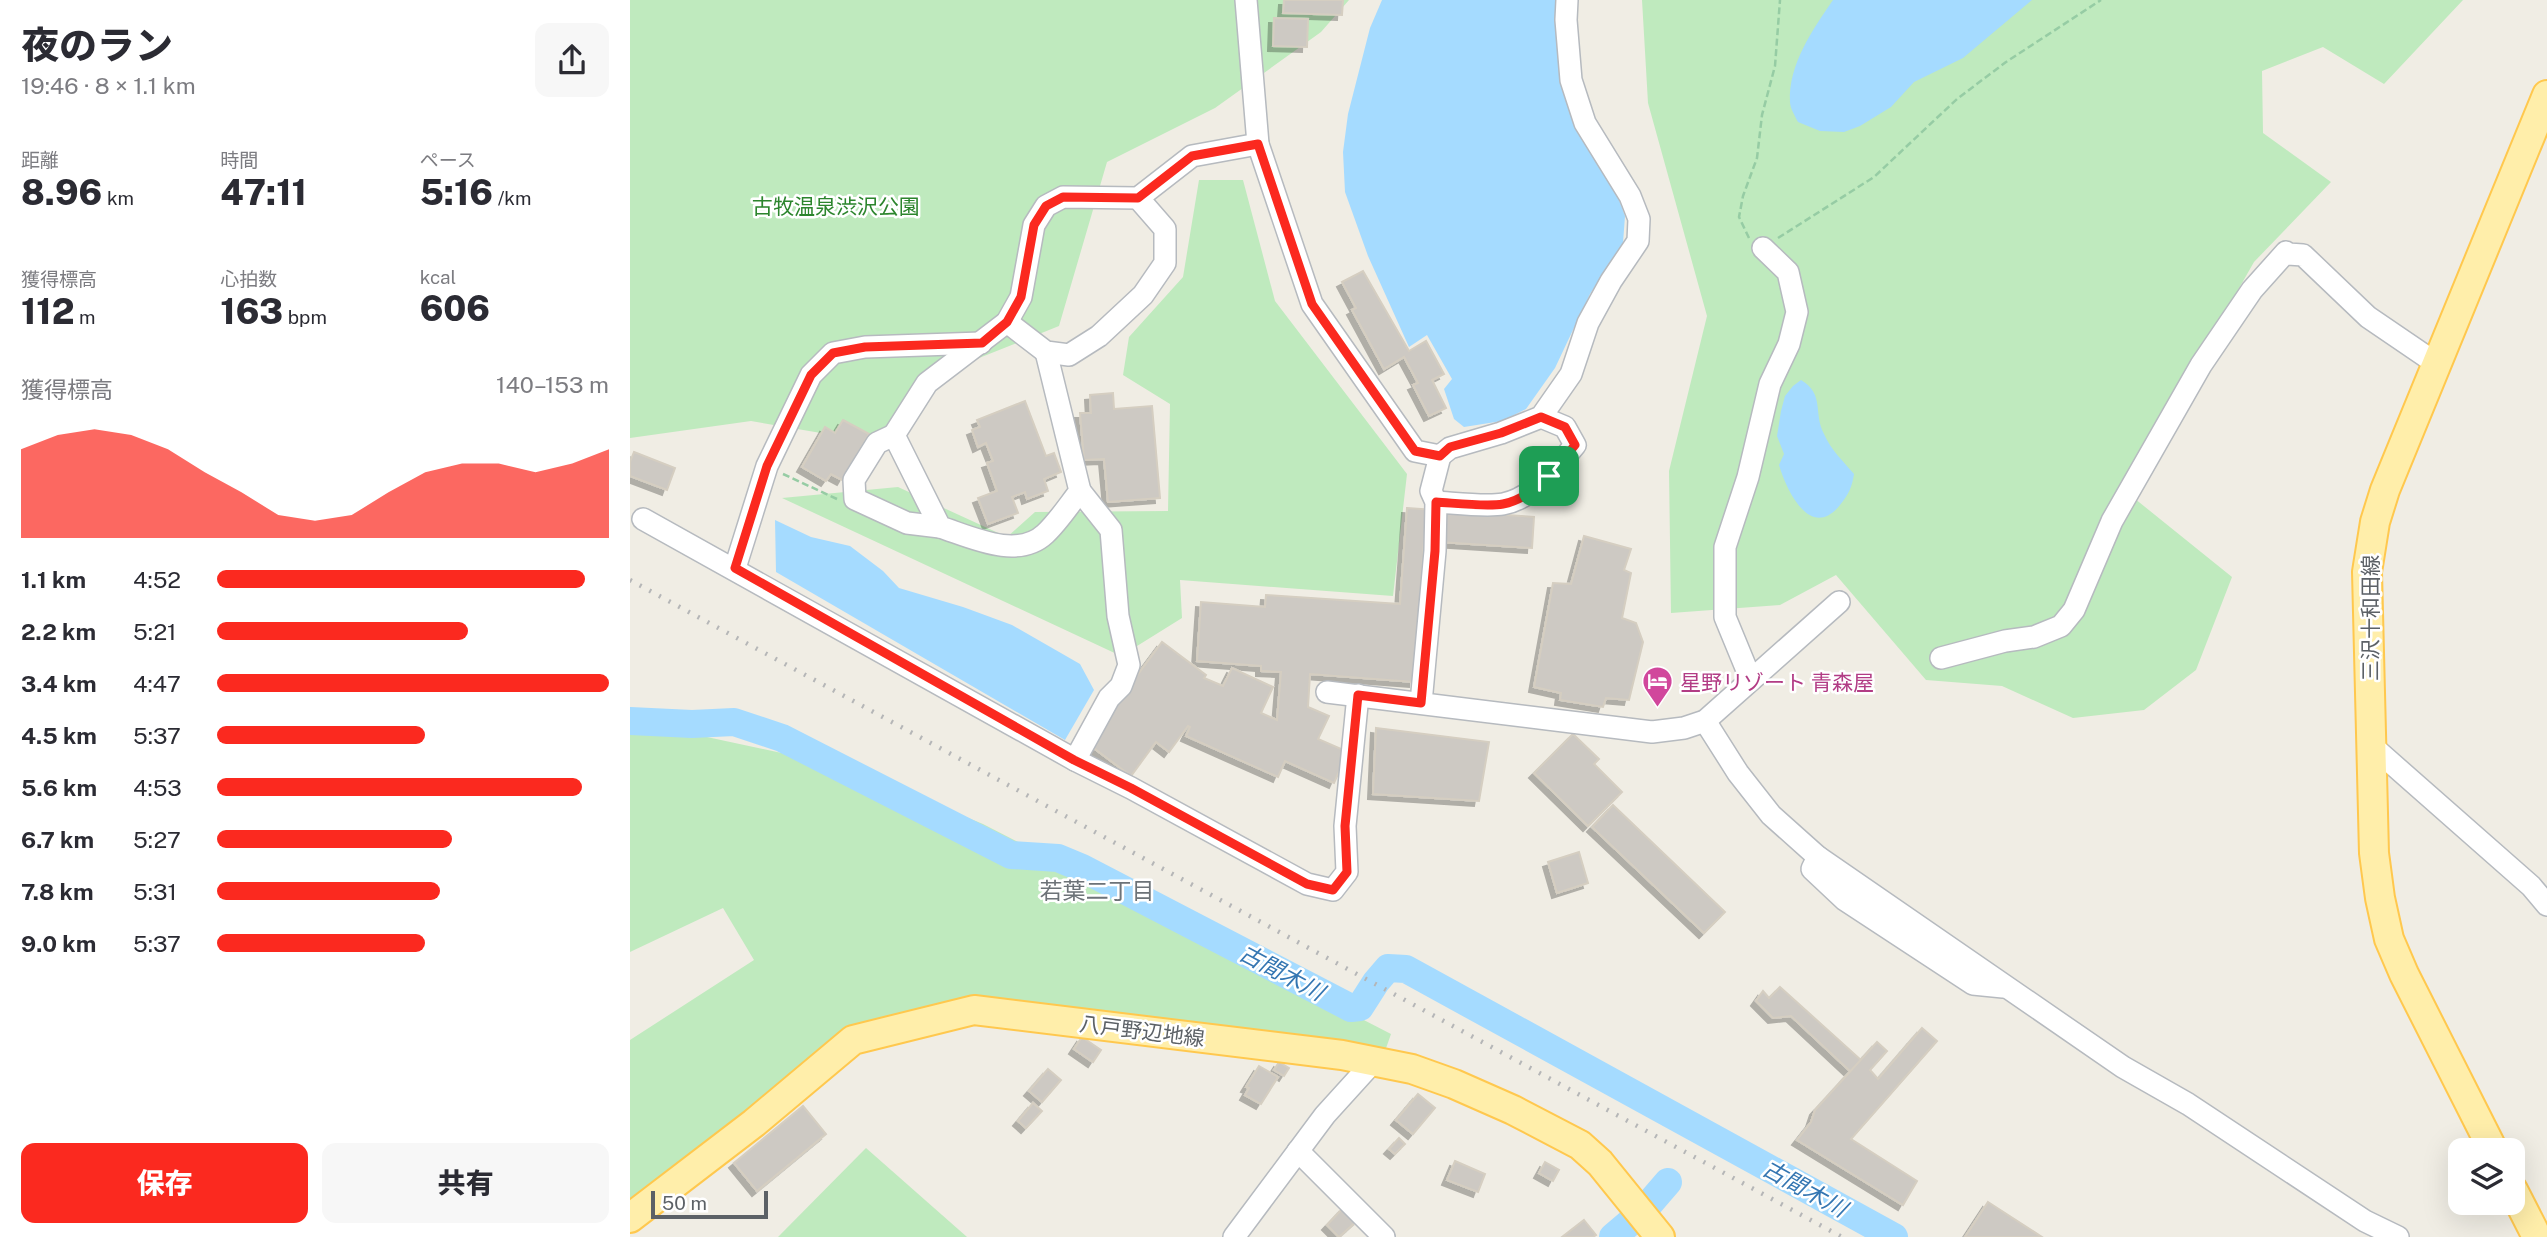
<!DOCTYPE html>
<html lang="ja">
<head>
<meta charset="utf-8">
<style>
  body { margin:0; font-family:"Public Sans","Noto Sans JP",sans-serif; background:#f7f7f7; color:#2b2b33; height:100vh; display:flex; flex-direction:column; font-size:26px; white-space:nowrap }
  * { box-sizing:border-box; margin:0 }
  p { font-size:23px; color:#7c7c81 }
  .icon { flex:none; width:38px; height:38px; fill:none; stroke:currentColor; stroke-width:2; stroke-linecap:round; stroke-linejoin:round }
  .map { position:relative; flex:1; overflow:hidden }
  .side { display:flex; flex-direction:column; background:#fff; width:630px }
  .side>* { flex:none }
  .controls { position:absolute; left:1818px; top:1138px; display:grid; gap:14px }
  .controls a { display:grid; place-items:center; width:77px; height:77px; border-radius:14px; background:#fff; box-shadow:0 7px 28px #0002; font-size:35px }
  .scale { position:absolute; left:21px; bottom:18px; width:117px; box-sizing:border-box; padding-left:7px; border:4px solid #5c6166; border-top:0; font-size:19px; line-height:24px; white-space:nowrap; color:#5c6166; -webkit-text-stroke:5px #fff; paint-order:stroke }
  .pin { position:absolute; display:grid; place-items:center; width:60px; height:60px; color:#fff; margin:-30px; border-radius:14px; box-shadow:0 4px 10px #0006 }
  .round { display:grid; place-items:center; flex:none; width:74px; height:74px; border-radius:14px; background:#f7f7f7 }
  .headline { display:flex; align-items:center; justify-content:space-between; height:119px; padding:0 21px }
  h1 { font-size:38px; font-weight:800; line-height:52px }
  .metrics { display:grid; grid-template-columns:repeat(3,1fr); gap:10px; height:119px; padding:7px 21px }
  .metrics div { display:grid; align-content:center }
  .metrics b { font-size:35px; font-weight:800 }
  .metrics small { font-size:19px; font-weight:400 }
  .metrics p { font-size:19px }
  .chart { height:196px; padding:14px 21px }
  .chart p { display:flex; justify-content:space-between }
  .chart svg { width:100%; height:126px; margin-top:7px; fill:#fb291f; opacity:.7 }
  .action { display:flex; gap:14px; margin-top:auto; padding:14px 21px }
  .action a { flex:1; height:80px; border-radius:14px; background:#fb291f; color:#fff; font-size:28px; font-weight:800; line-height:80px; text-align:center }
  .action a+a { background:#f7f7f7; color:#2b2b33 }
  ul { padding:0 21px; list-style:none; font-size:23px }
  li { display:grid; grid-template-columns:112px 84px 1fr; align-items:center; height:52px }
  li i { height:18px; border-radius:9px; background:#fb291f }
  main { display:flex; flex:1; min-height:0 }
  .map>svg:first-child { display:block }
  .green { fill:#bfeabe }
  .water { fill:#a5dbff }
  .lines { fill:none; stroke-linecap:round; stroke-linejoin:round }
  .river { stroke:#a5dbff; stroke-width:28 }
  .building { fill:#cdc9c3; stroke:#d5cec1; stroke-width:2; filter:url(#shadow) }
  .minor-casing { stroke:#b6babf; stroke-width:24 }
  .major-casing { stroke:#ffc84e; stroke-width:32 }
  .path { stroke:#96cca4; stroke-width:2.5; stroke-dasharray:7 3.5; stroke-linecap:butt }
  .minor { stroke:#fff; stroke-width:21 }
  .major { stroke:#fea; stroke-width:28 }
  .rail { stroke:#b5b6b7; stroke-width:4.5; stroke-dasharray:2 9; stroke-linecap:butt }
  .route-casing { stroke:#fff; stroke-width:14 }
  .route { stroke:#fb291f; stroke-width:9 }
  .labels { text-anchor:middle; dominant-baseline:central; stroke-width:5; stroke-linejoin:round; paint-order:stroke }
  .park-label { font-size:21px; fill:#2c852d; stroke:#fff }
  .street-label { font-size:21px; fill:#5c6166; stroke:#fff }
  .hotel-label { font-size:21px; fill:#b23c85; stroke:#fff; text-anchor:start }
  .neighbourhood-label { font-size:23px; fill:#6d7378; stroke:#fff }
  .water-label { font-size:23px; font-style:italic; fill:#3476b2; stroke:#fff }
</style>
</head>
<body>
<main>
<section class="side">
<div class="headline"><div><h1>夜のラン</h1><p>19:46 · 8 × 1.1 km</p></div><a class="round"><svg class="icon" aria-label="share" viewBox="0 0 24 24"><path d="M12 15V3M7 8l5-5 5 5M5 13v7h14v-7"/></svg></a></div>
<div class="metrics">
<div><p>距離</p><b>8.96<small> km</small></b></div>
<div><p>時間</p><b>47:11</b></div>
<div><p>ペース</p><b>5:16<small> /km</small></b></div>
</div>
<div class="metrics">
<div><p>獲得標高</p><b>112<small> m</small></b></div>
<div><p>心拍数</p><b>163<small> bpm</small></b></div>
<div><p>kcal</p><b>606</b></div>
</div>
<div class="chart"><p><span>獲得標高</span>140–153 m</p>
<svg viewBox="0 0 160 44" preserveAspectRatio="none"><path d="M0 44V13L10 8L20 6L30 8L40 13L50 21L60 28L70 36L80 38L90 36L100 28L110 21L120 18L130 18L140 21L150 18L160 13V44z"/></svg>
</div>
<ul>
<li><b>1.1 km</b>4:52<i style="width:94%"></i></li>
<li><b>2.2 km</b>5:21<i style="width:64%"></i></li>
<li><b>3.4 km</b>4:47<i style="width:100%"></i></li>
<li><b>4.5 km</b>5:37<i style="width:53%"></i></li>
<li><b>5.6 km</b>4:53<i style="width:93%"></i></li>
<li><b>6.7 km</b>5:27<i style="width:60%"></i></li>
<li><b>7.8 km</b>5:31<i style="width:57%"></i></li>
<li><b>9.0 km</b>5:37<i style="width:53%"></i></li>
</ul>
<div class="action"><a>保存</a><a>共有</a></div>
</section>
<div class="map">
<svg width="1917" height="1237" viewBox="0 0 1917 1237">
  <defs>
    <filter id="shadow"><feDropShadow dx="-5" dy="5" stdDeviation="0" flood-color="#0004"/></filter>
  </defs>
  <rect width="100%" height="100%" fill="#f0ede4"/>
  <g class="green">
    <path d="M0 0H719L691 32 585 108 477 162 429 326 339 362 238 441 121 421 0 438Z"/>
    <path d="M1012 0H1833L1754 84 1693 47 1632 71 1633 133 1701 182 1624 262 1494 490 1602 577 1566 670 1514 710 1443 718 1372 686 1296 680 1206 575 1150 605 1041 613 1039 471 1077 316 1018 103Z"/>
    <path d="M569 180H613L645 301 777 474 763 596 550 580 552 618 491 656 152 498 268 487 377 537 405 512 538 511 540 404 493 375 499 337 553 277Z"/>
    <path d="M7 722 212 766 353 824 761 1034 754 1054 347 1001 219 1033 27 1192 0 1199V1040L124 960 93 908 0 952V726Z"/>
    <path d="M236 1148 337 1237H148Z"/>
  </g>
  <g class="water">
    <path d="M752 0H926L932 77 946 129 970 162 988 197 995 216 993 243 960 294 925 368 896 409 872 421 834 427 824 419 814 389 822 379 797 335 779 347 738 256 715 192 713 152 718 114 740 28Z"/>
    <path d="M1203 0H1402L1333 58 1284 82 1261 107 1230 126 1214 132 1190 131 1168 122C1165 116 1160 108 1160 102 1158 65 1183 29 1203 0Z"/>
    <path d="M1171 380C1195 394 1183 413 1194 434 1201 450 1213 461 1224 474 1222 487 1219 494 1210 505 1181 541 1157 492 1149 465L1154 454 1147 436 1151 411 1155 396 1163 386Z"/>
    <path d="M145 520 181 537 220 546 253 571 269 588 333 607 382 625 450 664 464 690 435 740 146 572Z"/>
  </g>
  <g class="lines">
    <g class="river">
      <path d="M0 721 62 724 104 722 152 738 381 855 428 858 452 868 721 1008 730 1007 746 982 758 968 776 969 1264 1237"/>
      <path d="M1013 1211 1038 1182"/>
      <path d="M983 1237 1003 1220"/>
    </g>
  </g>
  <g class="building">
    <path d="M654 0H713L712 15 653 13Z"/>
    <path d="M644 18 678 19 677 47 643 46Z"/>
    <path d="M733 271 779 351 796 341 814 374 802 380 816 408 799 416 783 385 788 383 774 357 754 369 722 310 726 308 712 282Z"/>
    <path d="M483 393 484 409 522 406 530 498 478 502 474 459 454 460 450 413H461L460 395Z"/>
    <path d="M395 401 416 456 424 453 431 472 414 479 418 491 397 499 395 492 382 497 388 513 358 524 348 498 367 491 357 463 363 461 356 443 348 447 342 430 350 427 347 420Z"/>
    <path d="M213 420 239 434 212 480 201 474 196 481 172 467 195 427 205 433Z"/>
    <path d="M4 452 45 468 37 490 0 476V462Z"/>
    <path d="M777 508 904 517 902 548 794 541 784 682 680 674 678 707 699 716 688 739 718 752 704 783 655 761 648 777 556 736 560 727 558 726 539 752 526 742 501 776 457 743 532 642 576 675 574 678 593 686 602 668 643 687 631 713 647 720 651 672 631 671V666L567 661 571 602 635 607 636 595 770 604Z"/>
    <path d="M954 536 1001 549 994 570 1001 573 992 618 1006 623 1013 642 999 700 976 698 973 707 930 700 931 693 904 687 923 583 941 584Z"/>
    <path d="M746 728 859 742 849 801 743 794Z"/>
    <path d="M943 734 969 759 964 764 992 792 958 826 904 773Z"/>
    <path d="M983 805 1095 912 1074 933 962 827Z"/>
    <path d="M949 852 958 883 927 893 918 862Z"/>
    <path d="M1150 987 1231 1060 1221 1072 1161 1016 1143 1018 1126 1001 1133 991 1139 998Z"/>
    <path d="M1292 1028 1307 1041 1221 1139 1287 1181 1273 1205 1167 1140 1181 1122 1185 1110 1247 1042 1257 1051 1240 1070 1248 1079Z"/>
    <path d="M452 1037 471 1050 463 1062 444 1049Z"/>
    <path d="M649 1062 659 1068 654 1076 644 1070Z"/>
    <path d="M629 1066 648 1077 631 1104 615 1095 619 1088 616 1087Z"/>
    <path d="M418 1069 431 1080 412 1102 399 1091Z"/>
    <path d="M788 1094 805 1108 783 1134 766 1120Z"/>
    <path d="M403 1103 412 1111 396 1128 388 1121Z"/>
    <path d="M173 1106 196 1134 127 1191 104 1163Z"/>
    <path d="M769 1138 775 1144 765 1154 759 1149Z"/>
    <path d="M825 1161 855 1174 848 1192 817 1180Z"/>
    <path d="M915 1162 929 1170 923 1181 909 1173Z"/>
    <path d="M1358 1202 1412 1237H1335Z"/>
    <path d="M714 1207 728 1220 709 1237 697 1225Z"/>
    <path d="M954 1220 966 1235 963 1237H932Z"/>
  </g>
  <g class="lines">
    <defs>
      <g id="minor">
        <path d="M616 0 628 144 682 304 785 451 810 456 820 448 871 433 911 417 941 374 958 323 981 281 1008 241 1009 219 1000 196 955 123 941 80 936 20 937 0"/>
        <path d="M377 322 416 352 439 355 469 336 513 295 535 263V229L508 198"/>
        <path d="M416 352 450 491C439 505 428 522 415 534 387 560 341 537 310 527L264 435 297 383 377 322 391 297 404 225 416 206 433 197 508 198 562 156 628 144"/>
        <path d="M264 435 247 443 224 480 225 499 277 523 310 527"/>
        <path d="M806 502C824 503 856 507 873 504 904 498 926 468 945 445L935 427 911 417"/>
        <path d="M13 519 445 760 501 788 677 884 703 890 717 872 715 826 728 695"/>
        <path d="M105 568 137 466 181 375 203 353 235 347 351 343"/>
        <path d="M1311 658 1375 641 1404 637 1431 626 1444 610 1482 521 1571 365 1622 290 1656 252 1658 254 1673 255 1738 317 1807 364"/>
        <path d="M1121 680 1095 617V547L1118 477 1140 384 1159 344 1167 312 1158 272 1133 248"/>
        <path d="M697 692 1022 732 1054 728 1075 721 1209 602"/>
        <path d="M791 703 805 551 806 502 801 491 810 456"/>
        <path d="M1075 721 1108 773 1141 815 1188 857 1493 1067 1558 1104 1735 1221 1768 1237"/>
        <path d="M1742 746 1901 886 1917 905"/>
        <path d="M445 760 479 698 491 686 499 665 488 616 481 530 450 491"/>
        <path d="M1188 857 1182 869 1215 900 1343 984 1373 987"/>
        <path d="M668 1151 754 1237"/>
        <path d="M604 1237 695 1115 744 1061"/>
      </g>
      <g id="major">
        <path d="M1863 1150 1774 974 1759 939 1750 898 1744 853 1737 572 1745 522 1755 490 1917 95"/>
        <path d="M1883 1190 1907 1237"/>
        <path d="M0 1218 124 1123 223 1040 344 1010 712 1055 782 1069 824 1084 883 1110 950 1145 970 1163 1030 1237"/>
      </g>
    </defs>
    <use href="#minor" class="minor-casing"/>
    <use href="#major" class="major-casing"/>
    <g class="path">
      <path d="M1119 238 1109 217 1113 196 1127 158 1132 115 1145 66 1150 0"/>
      <path d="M1148 238 1244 177 1327 99 1376 62 1471 0"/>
      <path d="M153 474 207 499"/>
    </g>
    <use href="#minor" class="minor"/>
    <use href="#major" class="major"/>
    <path class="rail" d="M0 580 1212 1237"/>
  </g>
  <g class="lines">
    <defs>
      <path id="route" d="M628 144 682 304 785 451 810 456 820 447 871 433 911 417 935 427 945 445C926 468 904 498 873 504 856 507 824 503 806 502L805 551 791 703 728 695 715 826 717 872 703 890 677 884 501 788 444 760 105 568 137 466 181 375 203 353 235 347 352 343 377 322 391 297 404 225 416 206 433 197 508 198 562 156Z"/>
    </defs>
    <use href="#route" class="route-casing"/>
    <use href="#route" class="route"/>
  </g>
  <defs>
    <symbol id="hotel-pin" viewBox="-11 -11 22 30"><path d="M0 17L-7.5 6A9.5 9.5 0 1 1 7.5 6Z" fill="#d1479c" stroke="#fff"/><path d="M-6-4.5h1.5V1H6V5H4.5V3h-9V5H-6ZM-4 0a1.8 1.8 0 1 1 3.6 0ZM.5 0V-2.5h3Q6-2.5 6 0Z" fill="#fff"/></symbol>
  </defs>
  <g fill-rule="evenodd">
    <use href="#hotel-pin" x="1010" y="664" width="35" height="47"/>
  </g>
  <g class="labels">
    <g class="park-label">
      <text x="206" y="206">古牧温泉渋沢公園</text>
    </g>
    <g class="street-label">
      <text transform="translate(1740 618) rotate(-90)">三沢十和田線</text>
      <text transform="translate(512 1031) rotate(7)">八戸野辺地線</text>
    </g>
    <g class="hotel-label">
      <text x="1050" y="682">星野リゾート 青森屋</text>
    </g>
    <g class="neighbourhood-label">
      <text x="467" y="890">若葉二丁目</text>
    </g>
    <g class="water-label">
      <text transform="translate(652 972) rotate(28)">古間木川</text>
      <text transform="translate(1175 1188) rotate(29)">古間木川</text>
    </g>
  </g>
</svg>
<div class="controls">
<a><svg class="icon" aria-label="layers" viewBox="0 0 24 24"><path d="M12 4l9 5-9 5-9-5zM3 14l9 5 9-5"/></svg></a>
</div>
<div class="scale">50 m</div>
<div class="pin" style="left:919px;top:476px;background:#1e9e55"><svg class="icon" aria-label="arrive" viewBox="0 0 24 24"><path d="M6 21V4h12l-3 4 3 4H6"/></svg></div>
</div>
</main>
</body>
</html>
